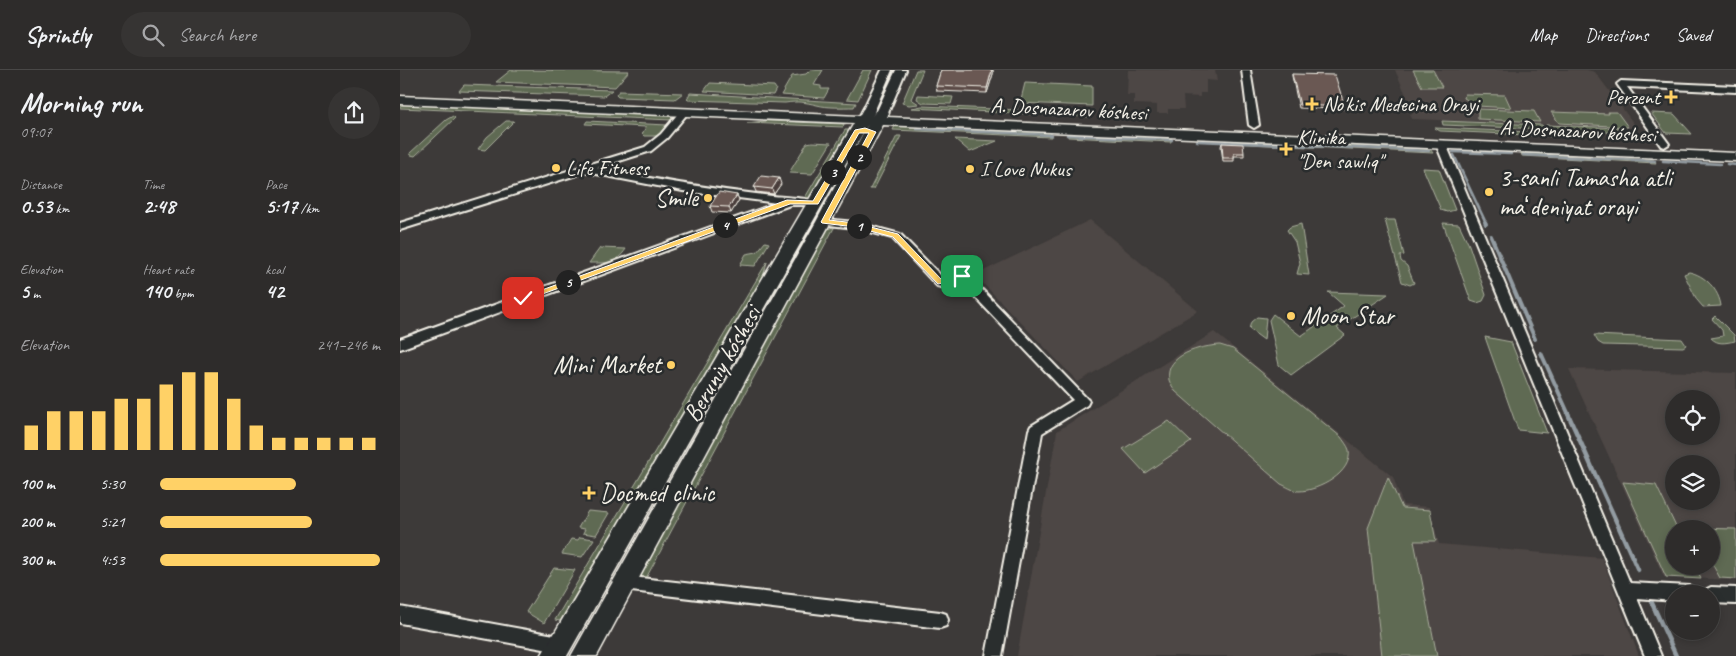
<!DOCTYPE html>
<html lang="en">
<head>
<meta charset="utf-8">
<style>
  body { margin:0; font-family:Caveat,sans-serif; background:#363433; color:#f1f3f6; height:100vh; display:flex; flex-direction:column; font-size:19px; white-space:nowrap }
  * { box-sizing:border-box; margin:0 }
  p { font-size:16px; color:#a7a7a9 }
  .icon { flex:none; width:28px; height:28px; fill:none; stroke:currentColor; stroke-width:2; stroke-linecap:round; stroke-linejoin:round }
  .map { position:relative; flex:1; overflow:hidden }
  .sheet { display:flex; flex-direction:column; background:#2e2c2b; width:400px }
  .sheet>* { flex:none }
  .controls { position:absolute; left:1265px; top:320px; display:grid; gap:10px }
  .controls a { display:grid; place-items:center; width:55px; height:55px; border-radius:50%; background:#2e2c2b; box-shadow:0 2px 8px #0003,0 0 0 1px #494847; font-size:25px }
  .pin { position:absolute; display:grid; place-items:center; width:42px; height:42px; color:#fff; margin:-21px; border-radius:10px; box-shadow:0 2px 8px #0006 }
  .km { position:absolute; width:25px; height:25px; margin:-12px; border-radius:50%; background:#222; color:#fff; font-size:14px; line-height:25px; text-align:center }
  .round { display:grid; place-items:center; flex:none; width:52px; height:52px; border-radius:26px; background:#363433 }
  .summary { display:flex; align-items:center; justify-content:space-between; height:85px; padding:0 20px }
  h1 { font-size:28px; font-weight:700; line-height:38px }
  .figures { display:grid; grid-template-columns:repeat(3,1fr); gap:8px; height:85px; padding:5px 20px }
  .figures div { display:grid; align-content:center }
  .figures b { font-size:21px; font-weight:700 }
  .figures small { font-size:14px; font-weight:400 }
  .figures p { font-size:14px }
  .chart { height:140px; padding:10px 20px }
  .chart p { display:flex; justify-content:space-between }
  .chart svg { width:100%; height:90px; margin-top:5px; stroke:#ffd166; stroke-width:6 }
  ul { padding:0 20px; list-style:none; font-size:16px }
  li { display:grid; grid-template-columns:80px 60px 1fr; align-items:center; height:38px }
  li i { height:12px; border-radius:6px; background:#ffd166 }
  header { display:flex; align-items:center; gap:30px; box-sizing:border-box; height:70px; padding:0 25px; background:#2e2c2b; border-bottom:1px solid #494847 }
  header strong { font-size:24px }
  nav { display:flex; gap:28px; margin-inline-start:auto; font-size:18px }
  .search { width:350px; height:45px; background:#363433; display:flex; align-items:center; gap:12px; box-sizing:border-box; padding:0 18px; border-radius:28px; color:#a7a7a9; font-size:19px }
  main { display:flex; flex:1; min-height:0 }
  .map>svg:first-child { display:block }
  .built { fill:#4d4644; fill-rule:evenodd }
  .green { fill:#5f6a52; stroke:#aaae9d }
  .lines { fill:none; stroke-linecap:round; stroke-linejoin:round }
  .stream-far2 { stroke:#939ca2; stroke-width:2.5 }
  .stream-far1 { stroke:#939ca2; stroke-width:4 }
  .stream { stroke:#939ca2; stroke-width:4.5 }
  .minor-casing { stroke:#f4f1e8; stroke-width:4 }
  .tertiary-casing { stroke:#f4f1e8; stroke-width:4 }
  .secondary-casing { stroke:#f4f1e8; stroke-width:3 }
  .minor { fill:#2a2d2e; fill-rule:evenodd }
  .tertiary { fill:#2a2d2e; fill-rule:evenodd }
  .secondary { fill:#2a2d2e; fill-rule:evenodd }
  .wall { fill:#5b4c47; stroke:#f4f1e8 }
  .shaded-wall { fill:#4a3e3a; stroke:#f4f1e8 }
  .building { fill:#6a5853; stroke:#f4f1e8 }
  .route { fill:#ffd166; stroke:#fff }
  .poi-dot { fill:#ffd166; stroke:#2a2d2e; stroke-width:2 }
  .labels { text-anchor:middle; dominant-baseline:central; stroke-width:5; stroke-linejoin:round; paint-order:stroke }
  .far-poi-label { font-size:21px; fill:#f4f1e8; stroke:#2a2d2e; text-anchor:start }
  .far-street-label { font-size:21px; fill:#f4f1e8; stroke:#2a2d2e }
  .poi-label { font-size:25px; fill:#f4f1e8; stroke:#2a2d2e; text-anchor:start }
  .street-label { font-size:25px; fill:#f4f1e8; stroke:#2a2d2e }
</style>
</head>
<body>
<header>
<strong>Sprintly</strong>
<div class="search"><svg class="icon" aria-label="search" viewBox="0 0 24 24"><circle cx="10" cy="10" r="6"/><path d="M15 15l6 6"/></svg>Search here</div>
<nav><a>Map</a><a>Directions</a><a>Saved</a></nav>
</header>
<main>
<section class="sheet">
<div class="summary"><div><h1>Morning run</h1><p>09:07</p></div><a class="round"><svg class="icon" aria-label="share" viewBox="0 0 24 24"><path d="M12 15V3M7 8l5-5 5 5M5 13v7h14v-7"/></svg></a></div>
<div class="figures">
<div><p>Distance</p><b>0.53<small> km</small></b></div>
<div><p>Time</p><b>2:48</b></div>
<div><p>Pace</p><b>5:17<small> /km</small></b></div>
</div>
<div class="figures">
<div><p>Elevation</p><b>5<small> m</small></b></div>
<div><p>Heart rate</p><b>140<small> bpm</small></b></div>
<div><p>kcal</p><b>42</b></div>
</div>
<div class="chart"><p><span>Elevation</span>241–246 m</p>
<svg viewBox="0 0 160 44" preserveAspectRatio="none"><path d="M5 44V32M15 44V25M25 44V25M35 44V25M45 44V19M55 44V19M65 44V12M75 44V6M85 44V6M95 44V19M105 44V32M115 44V38M125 44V38M135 44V38M145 44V38M155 44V38"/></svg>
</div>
<ul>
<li><b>100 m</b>5:30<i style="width:62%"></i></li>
<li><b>200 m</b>5:21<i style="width:69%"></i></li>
<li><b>300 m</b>4:53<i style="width:100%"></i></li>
</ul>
</section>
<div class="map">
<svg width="1336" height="586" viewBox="0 0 1336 586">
  <rect width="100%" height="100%" fill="#3d3a39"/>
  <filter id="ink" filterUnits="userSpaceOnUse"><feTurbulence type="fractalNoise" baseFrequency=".02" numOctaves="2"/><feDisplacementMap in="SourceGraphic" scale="10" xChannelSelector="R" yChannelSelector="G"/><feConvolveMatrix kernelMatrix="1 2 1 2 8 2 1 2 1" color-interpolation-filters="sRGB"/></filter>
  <g filter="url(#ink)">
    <g class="built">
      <path d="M728 0H815L817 11 806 10V23H800V27L783 26 784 39H768V43H757V35L734 34V25H727Z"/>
      <path d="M995 0H1187L1195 2 1237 58 1012 49 1010 44 1014 43Z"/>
      <path d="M690 150 798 241 678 312 575 205Z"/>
      <path d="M814 262 993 407 1003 435 1029 437 1039 474 1202 488 1239 586H617L657 361Z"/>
      <path d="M1169 299 1336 303V510L1264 507ZM1274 329H1311V366H1274ZM1274 394H1311V431H1274ZM1274 459H1311V496H1274Z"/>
    </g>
    <g class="green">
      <path d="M111 0 229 1 215 17 96 12Z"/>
      <path d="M410 0H423L414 15 421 16V19H429L424 28 381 25 392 6 406 4Z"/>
      <path d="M463 0H472L458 30 447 29Z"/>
      <path d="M516 0H523L511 29 519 34 509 35 502 33Z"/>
      <path d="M1013 0H1033L1042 17H1022Z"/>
      <path d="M310 13 374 16 376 19 373 25 304 21Z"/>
      <path d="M625 13 692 16V36L620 33Z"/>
      <path d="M64 15 212 20 204 26 59 21Z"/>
      <path d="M219 21 283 23 275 29 218 27 216 25Z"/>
      <path d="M290 23 456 33 454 37C442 37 428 38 417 35 404 32 399 31 385 33L288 30 287 29Z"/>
      <path d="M1065 24 1105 25 1111 38 1077 36 1064 28Z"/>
      <path d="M518 25 553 27 551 34 523 33 517 29Z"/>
      <path d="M0 34 271 46 273 49 272 50 0 38Z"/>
      <path d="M522 36 691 43V47L512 38Z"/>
      <path d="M1078 39 1134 41 1140 52 1078 49Z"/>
      <path d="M1151 42 1209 44 1208 42H1217L1228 57 1159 53Z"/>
      <path d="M1251 43 1274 44 1292 64 1266 63Z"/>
      <path d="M53 46 55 48 15 86 11 85 10 83 46 50Z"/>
      <path d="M106 51H114L85 80 78 79 87 67Z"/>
      <path d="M187 51 267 55 258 66H244L242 64 246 57 185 54Z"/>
      <path d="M365 51 444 54 443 57 347 53Z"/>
      <path d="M1042 51 1142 55 1144 59 1043 55Z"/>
      <path d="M1146 55 1222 58 1225 63 1148 59Z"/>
      <path d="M495 56 651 62V67L493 60Z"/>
      <path d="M1035 58 1175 64 1151 66 1040 61Z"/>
      <path d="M445 60H449L410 128 403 131Z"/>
      <path d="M668 63 771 68V72L668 67Z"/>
      <path d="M497 66H501L474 119H470Z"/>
      <path d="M555 69 597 71 570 82Z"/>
      <path d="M835 71 1030 79 1033 83 827 73Z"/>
      <path d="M412 72 431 73 412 104 389 103 407 73Z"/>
      <path d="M1121 83 1254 90 1256 93 1122 86Z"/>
      <path d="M1023 98 1039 99 1055 140 1047 142 1041 140Z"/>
      <path d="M985 150H995L1004 185 1000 186 1001 191 1007 196 1014 213 1010 215 1002 212Z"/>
      <path d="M1043 153 1059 154 1069 175 1086 225 1083 231 1077 233 1071 231Z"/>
      <path d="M901 154 909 205 897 204 900 193 895 172 887 160 890 157Z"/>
      <path d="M435 156 245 510 240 508V504L428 159Z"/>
      <path d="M365 172 369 173 355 196 340 195 346 184 357 182Z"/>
      <path d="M200 178 226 179C216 194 207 193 189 193Z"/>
      <path d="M367 192 363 207 160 551 155 550Z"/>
      <path d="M1289 202C1305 205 1319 220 1321 236L1303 237 1297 230 1284 204Z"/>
      <path d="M928 222 988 224 937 258 945 265 891 305 879 295 869 250 873 244 901 266 944 236Z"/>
      <path d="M1315 246 1334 265 1335 271C1325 273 1318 275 1311 268L1323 266 1322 260 1312 249Z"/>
      <path d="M857 247 866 248 864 270 849 259 851 252Z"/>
      <path d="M1194 265 1282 269 1286 275 1283 277 1203 275 1198 272Z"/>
      <path d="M1085 267 1111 272 1147 363 1118 360Z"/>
      <path d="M820 275 833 279 941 367C943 370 948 376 949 380 953 403 918 421 899 421 893 421 886 416 881 414L775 321C774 318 770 314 769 310 764 284 802 276 820 275Z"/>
      <path d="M769 351 791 372 745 403 723 379Z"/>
      <path d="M988 407 1002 438 1030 440 1036 471H1014L1037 586H982L968 458Z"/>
      <path d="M1223 412 1256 415 1277 459H1274V496H1295L1301 509 1266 507Z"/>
      <path d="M188 441 209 443 196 465 183 463 185 459 178 458Z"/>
      <path d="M1293 458 1336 459V509L1320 508 1311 492V459Z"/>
      <path d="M180 467 194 469 182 487 162 484 171 469 178 470Z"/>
      <path d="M154 498 175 500 144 553 126 542Z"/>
    </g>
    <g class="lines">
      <g class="stream-far2">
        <path d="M516 59 652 65"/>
        <path d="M667 65 772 70"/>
        <path d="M797 71 1029 81"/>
        <path d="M1053 82 1111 84"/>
        <path d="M1054 85 1086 153"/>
        <path d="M1123 85 1255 91"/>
        <path d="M1263 91 1320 94"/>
        <path d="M1327 94 1336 95"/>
      </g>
      <g class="stream-far1">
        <path d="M1085 152 1086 154"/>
        <path d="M1091 166 1135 269"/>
        <path d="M1141 283 1169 345"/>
      </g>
      <g class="stream">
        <path d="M1168 344 1238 500"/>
        <path d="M1251 531 1276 586"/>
      </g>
      <defs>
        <g id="minor">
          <path d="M842 0H850L859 55 854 58 849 55Z"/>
          <path d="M1221 11 1336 16V22L1227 17 1269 74 1264 77 1261 76 1217 14Z"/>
          <path d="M284 39 287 40V44L267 68 251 81 197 98C255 110 313 119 372 126 381 127 415 128 420 133L419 135H390L0 279V269L377 133 283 121 186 102 0 160V153L245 77 261 64 281 40Z"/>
          <path d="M1041 71 1046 74 1230 513 1290 516 1296 519 1298 524H1274V531L1237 528 1261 586H1245L1036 74Z"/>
          <path d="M424 149 455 152 500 164 543 208 562 202 566 203 689 331 687 335 642 363 602 586H586L629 360 631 356 673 330 560 211 541 217 537 216 492 168 455 158 420 154 419 152Z"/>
          <path d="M223 506 540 542 546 544 548 550 546 556 540 558 223 520 217 518 215 513 217 508Z"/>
          <path d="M1311 517 1336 518V534L1311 533V524H1304L1305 520Z"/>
          <path d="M0 537 160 566 166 568 168 574 166 580 160 582 0 553Z"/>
        </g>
        <g id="tertiary">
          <path d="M482 0H492L474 42 472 44H464L462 42Z"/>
          <path d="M496 0H506L488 43 482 46 478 45 476 43Z"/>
        </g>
        <path id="secondary" d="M0 26 459 46 463 39 468 38 475 42 472 46 477 40 482 39 489 43 487 47 1336 83V91L483 55 197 586H171L416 152 468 54 167 586H141L454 53 0 34Z"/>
      </defs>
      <use href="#minor" class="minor-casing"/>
      <use href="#tertiary" class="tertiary-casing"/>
      <use href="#secondary" class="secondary-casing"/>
      <use href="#minor" class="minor"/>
      <use href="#tertiary" class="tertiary"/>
      <use href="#secondary" class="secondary"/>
    </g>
    <g class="wall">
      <path d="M541 0H593V4L587 23 537 21 536 16Z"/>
      <path d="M892 4 945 37 944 39 899 38 892 6Z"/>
      <path d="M822 73 844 83V86H834V91H823L821 76Z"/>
      <path d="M381 114 374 124 356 122 354 117Z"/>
      <path d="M337 125 339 130 331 143 312 142 310 136Z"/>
    </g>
    <g class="shaded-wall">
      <path d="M592 0H593V4L587 23V18Z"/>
      <path d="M379 108 381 114 374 124 372 119Z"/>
      <path d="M337 125 339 130 331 143 329 137Z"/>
    </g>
    <g class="building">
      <path d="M541 0H592L587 18 536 16Z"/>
      <path d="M892 4 935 5 945 37 900 35Z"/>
      <path d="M822 73 843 74 844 83H834V88H823Z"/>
      <path d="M361 106 379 108 372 119 354 117Z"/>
      <path d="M319 122 337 125 329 137 310 136Z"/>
    </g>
  </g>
  <path class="route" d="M465 58 476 62 429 150 455 153 498 164 542 210 562 204H565V208L538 214 493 167 455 157 422 153 421 152 469 63H459L418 134H390L126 230H121L120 228 387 130 413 131 455 60Z"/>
  <g class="poi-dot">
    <path d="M1268.5 19.5h5v5h5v5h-5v5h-5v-5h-5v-5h5z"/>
    <path d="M909.5 26.5h5v5h5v5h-5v5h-5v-5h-5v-5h5z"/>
    <path d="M883.5 71.5h5v5h5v5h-5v5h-5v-5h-5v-5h5z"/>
    <circle cx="156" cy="98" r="5"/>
    <circle cx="570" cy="99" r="5"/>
    <circle cx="1089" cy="122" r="5"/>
    <circle cx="308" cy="128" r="5"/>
    <circle cx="891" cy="246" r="5"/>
    <circle cx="271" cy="295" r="5"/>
    <path d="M186.5 415.5h5v5h5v5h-5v5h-5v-5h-5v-5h5z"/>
  </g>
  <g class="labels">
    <g class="far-poi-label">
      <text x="1260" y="27" text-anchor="end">Perzent</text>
      <text x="923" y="34">No'kis Medecina Orayi</text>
      <text x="897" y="67">Klinika<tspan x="897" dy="24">"Den sawlıq"</tspan></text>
      <text x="166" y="98">Life Fitness</text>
      <text x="580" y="99">I Love Nukus</text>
    </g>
    <g class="far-street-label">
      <text transform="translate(669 39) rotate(3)">A. Dosnazarov kóshesi</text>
      <text transform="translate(1178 61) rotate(3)">A. Dosnazarov kóshesi</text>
    </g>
    <g class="poi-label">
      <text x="1099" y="108">3-sanli Tamasha atli<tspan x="1099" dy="29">maʻdeniyat orayi</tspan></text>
      <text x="298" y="128" text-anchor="end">Smile</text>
      <text x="901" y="246">Moon Star</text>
      <text x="261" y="295" text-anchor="end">Mini Market</text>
      <text x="200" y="423">Docmed clinic</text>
    </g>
    <g class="street-label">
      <text transform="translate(322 294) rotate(-60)">Beruniy kóshesi</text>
    </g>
  </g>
</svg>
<div class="controls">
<a><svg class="icon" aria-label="locate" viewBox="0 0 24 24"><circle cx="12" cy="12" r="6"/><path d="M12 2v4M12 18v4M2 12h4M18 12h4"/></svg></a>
<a><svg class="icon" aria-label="layers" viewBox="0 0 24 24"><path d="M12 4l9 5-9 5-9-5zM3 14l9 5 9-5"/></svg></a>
<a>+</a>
<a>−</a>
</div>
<div class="pin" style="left:562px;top:206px;background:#1e9e55"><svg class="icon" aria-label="arrive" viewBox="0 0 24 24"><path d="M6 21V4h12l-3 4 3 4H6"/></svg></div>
<div class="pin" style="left:123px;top:228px;background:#d93025"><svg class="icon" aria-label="check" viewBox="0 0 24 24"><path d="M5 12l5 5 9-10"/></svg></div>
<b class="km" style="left:459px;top:156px">1</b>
<b class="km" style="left:459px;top:87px">2</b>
<b class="km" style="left:433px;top:102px">3</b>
<b class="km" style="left:325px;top:155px">4</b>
<b class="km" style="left:168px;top:212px">5</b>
</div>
</main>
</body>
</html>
